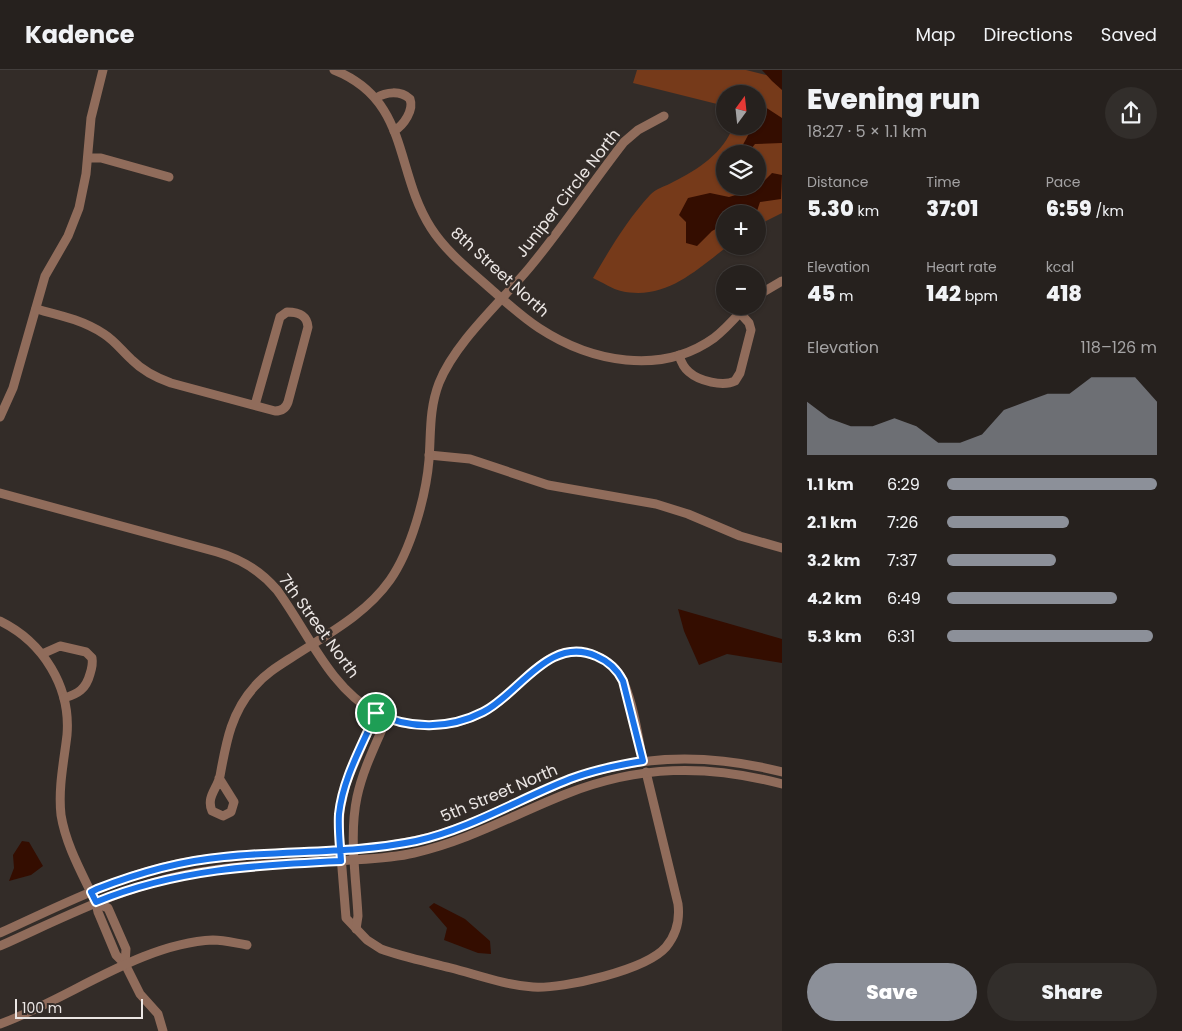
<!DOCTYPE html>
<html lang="en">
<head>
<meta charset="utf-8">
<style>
  body { margin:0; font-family:Poppins,sans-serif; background:#322e2b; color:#f1f3f6; height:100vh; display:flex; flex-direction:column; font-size:19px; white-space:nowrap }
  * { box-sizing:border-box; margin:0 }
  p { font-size:16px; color:#a4a3a4 }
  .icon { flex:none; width:28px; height:28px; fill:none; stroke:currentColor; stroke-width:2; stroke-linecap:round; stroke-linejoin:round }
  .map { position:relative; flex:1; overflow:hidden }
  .sheet { display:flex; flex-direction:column; background:#26211e; width:400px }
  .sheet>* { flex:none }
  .needle { width:32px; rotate:15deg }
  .controls { position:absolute; left:716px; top:15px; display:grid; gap:10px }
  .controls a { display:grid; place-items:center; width:50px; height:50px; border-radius:50%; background:#26211e; box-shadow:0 1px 4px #0004,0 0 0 1px #423e3c; font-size:25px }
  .scale { position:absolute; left:15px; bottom:12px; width:128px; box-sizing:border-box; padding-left:5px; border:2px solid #ebe6e4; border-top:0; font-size:14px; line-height:18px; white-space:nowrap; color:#ebe6e4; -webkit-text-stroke:4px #332c28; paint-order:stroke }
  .pin { position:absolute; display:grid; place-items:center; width:42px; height:42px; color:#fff; margin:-21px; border:2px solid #fff; border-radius:50%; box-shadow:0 1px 5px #0007 }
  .round { display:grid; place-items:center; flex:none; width:52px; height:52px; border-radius:26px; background:#322e2b }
  .head { display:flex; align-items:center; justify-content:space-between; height:85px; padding:0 25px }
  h1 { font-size:28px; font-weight:800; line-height:38px }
  .stats { display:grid; grid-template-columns:repeat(3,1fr); gap:8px; height:85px; padding:5px 25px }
  .stats div { display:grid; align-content:center }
  .stats b { font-size:21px; font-weight:800 }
  .stats small { font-size:14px; font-weight:400 }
  .stats p { font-size:14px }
  .chart { height:140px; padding:10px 25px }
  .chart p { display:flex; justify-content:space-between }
  .chart svg { width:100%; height:90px; margin-top:5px; fill:#8c9099; opacity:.7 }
  .cta { display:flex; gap:10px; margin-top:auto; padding:10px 25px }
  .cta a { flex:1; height:58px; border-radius:30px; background:#8c9099; color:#fff; font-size:20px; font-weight:800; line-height:58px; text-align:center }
  .cta a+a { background:#322e2b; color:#f1f3f6 }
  ul { padding:0 25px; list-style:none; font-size:16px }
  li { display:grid; grid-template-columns:80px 60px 1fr; align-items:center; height:38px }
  li i { height:12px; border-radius:6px; background:#8c9099 }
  header { display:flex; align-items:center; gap:30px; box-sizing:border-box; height:70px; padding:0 25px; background:#26211e; border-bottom:1px solid #423e3c }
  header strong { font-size:24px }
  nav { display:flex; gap:28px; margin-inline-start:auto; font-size:18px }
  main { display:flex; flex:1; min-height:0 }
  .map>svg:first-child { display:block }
  .green { fill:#763a1a; fill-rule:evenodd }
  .water { fill:#340d00 }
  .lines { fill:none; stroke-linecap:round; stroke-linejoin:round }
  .minor { stroke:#906c5b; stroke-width:9 }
  .route-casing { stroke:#fff; stroke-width:10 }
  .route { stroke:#1a73e8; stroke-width:6 }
  .labels { text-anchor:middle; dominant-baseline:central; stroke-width:5; stroke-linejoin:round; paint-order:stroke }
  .street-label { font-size:16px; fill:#ebe6e4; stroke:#332c28 }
</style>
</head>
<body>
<header>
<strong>Kadence</strong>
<nav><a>Map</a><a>Directions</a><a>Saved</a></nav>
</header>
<main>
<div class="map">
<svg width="782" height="961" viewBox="0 0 782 961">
  <rect width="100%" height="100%" fill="#332c28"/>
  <path class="green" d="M637 0H746L782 9V143L758 155V144H725V176H728C695 201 665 231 621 221 612 219 602 212 593 208 610 179 627 150 650 125 655 119 666 116 673 112 697 100 724 83 733 56H758V24H725V36L633 13ZM725 84H758V116H725Z"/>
  <g class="water">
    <path d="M762 0H782V20L772 11Z"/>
    <path d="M762 35 782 48V73L755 74 747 84H738L753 56H758V46Z"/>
    <path d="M772 103 782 105 781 129 760 132 756 144H725V154L712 161 697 176 686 173V152L679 145 688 128 710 123 729 127 756 119Z"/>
    <path d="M678 539 782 569V593L727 584 699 595 684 561Z"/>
    <path d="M22 771 29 772 43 796 31 805 9 811 14 798 13 785Z"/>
    <path d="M434 833 465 849 490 871 491 884 478 883 444 870 447 858 429 837Z"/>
  </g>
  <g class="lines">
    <g class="minor">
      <path d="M334 0C410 30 394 101 431 158 447 183 471 201 492 220 507 233 522 247 539 258 591 292 661 306 714 268 726 259 736 247 746 236"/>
      <path d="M376 28C386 22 400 20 410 29 414 40 404 55 394 61"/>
      <path d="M88 88H101L169 107"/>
      <path d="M758 225 782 211"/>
      <path d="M36 239C59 245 83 250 104 264 115 271 122 281 132 290 143 301 157 308 171 313L275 341C281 341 286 338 288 332L308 257C307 245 298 242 287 242L280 247 255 335"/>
      <path d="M679 285C681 292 684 298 689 302 699 311 723 317 735 311L740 303 751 260 749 253 740 243"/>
      <path d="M0 347 13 318 45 206 68 166 79 138 86 104 91 48 103 0"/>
      <path d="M429 385 470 389 548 415 656 434 688 444 740 466 782 478"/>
      <path d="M0 423 217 482C241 489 261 501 277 520 308 562 329 617 376 643 416 664 467 658 501 630 518 617 532 599 551 588 577 573 613 586 624 613 634 637 638 666 643 691"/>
      <path d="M0 551C43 572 71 617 67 665 64 691 58 718 61 745 66 776 83 805 96 833L98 842 116 885 125 894 140 924 158 944 163 961"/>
      <path d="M42 584 60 576 86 582 92 588C93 594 92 598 90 604 86 619 78 624 64 628"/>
      <path d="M376 643 346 713 340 740 339 761 346 848 367 870 381 879C403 887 428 892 451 898 478 905 505 915 533 917 564 919 646 900 666 877 676 865 680 850 678 834L646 702"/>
      <path d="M219 708 234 732 231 742 223 746 212 741C206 727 217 719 220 706 226 673 231 642 255 616 266 603 280 595 294 586 328 564 366 544 390 510 411 480 426 426 429 390 431 363 429 339 439 313 456 271 501 232 530 197 563 157 592 113 624 72L638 60 664 46"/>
      <path d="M96 833 108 838 126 879 125 894"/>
      <path d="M356 859 358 846C356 807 349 765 357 727 363 699 376 674 387 648"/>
      <path d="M0 863C64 834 128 800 199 790 270 780 349 786 418 770 466 759 510 735 554 716 628 684 705 682 782 702"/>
      <path d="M0 876C67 846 133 811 207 801 249 794 294 793 337 791 363 789 389 789 414 783 468 771 515 744 566 724 639 695 707 694 782 714"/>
      <path d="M0 954C67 930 141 873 213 870 224 870 235 873 247 875"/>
    </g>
  </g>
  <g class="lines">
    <defs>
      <path id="route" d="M376 643C362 676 343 708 339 744 338 760 340 775 341 791 256 795 176 799 96 832L91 822 97 819C138 803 180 791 224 787 288 780 353 784 416 771 470 759 519 729 570 709 594 700 618 695 643 691L623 611C617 599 608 591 596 586 549 565 519 624 483 642 450 659 410 660 376 643"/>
    </defs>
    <use href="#route" class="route-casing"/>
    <use href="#route" class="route"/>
  </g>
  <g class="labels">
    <g class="street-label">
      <text transform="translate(568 123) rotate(-52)">Juniper Circle North</text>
      <text transform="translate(500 202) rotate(42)">8th Street North</text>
      <text transform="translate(319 556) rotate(54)">7th Street North</text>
      <text transform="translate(499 723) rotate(-23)">5th Street North</text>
    </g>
  </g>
</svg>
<div class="controls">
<a><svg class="needle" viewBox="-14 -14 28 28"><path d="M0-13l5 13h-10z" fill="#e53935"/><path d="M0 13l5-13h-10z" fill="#a4a3a4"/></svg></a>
<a><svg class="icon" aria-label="layers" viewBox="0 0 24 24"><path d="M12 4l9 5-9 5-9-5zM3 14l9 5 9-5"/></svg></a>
<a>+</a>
<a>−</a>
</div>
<div class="scale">100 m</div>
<div class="pin" style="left:376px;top:643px;background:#1e9e55"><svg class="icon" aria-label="arrive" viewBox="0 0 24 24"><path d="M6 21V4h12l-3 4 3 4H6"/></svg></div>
</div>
<section class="sheet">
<div class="head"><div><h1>Evening run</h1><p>18:27 · 5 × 1.1 km</p></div><a class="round"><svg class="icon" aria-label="share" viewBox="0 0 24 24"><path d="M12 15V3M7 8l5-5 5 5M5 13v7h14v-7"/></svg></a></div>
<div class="stats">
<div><p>Distance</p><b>5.30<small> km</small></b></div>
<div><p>Time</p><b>37:01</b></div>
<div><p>Pace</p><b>6:59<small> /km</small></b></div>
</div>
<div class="stats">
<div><p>Elevation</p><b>45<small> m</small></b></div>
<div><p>Heart rate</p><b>142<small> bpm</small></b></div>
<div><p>kcal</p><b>418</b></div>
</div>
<div class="chart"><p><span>Elevation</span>118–126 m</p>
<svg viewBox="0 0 160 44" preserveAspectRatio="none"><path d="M0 44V18L10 26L20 30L30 30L40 26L50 30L60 38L70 38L80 34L90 22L100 18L110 14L120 14L130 6L140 6L150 6L160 18V44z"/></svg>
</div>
<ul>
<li><b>1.1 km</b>6:29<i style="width:100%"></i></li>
<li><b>2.1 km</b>7:26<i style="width:58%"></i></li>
<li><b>3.2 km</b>7:37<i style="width:52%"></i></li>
<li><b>4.2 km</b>6:49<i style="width:81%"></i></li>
<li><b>5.3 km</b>6:31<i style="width:98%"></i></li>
</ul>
<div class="cta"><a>Save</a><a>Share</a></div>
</section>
</main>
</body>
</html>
